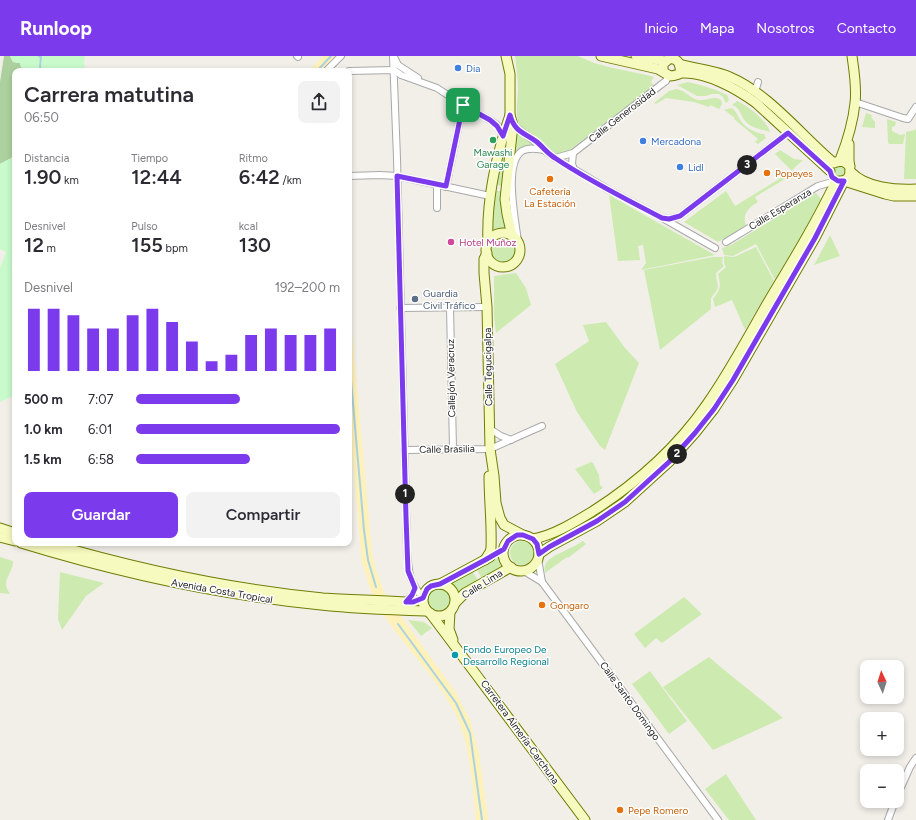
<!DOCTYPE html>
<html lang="es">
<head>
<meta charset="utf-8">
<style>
  body { margin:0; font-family:Figtree,sans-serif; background:#f2f2f3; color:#2b2b33; height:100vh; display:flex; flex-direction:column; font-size:15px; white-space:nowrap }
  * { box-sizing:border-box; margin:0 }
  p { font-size:13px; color:#7c7c81 }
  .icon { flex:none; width:22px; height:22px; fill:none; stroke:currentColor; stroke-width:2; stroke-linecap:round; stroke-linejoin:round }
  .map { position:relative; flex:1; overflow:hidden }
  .details { position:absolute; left:12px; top:12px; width:340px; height:478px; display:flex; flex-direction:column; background:#fff; border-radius:8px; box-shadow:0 2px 6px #0003 }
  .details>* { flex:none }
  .needle { width:26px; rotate:356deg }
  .buttons { position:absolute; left:860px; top:604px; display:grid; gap:8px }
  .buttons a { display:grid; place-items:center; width:44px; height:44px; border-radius:8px; background:#fff; box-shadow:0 2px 6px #0003; font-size:20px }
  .pin { position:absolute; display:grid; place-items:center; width:34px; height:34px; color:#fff; margin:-17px; border-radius:8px; box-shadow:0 2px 6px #0006 }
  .km { position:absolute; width:20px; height:20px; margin:-10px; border-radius:50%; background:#222; color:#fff; font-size:11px; line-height:20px; text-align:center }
  .round { display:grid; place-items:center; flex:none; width:42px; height:42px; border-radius:8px; background:#f2f2f3 }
  .head { display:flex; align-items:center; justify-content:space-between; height:68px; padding:0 12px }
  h1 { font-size:22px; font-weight:600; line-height:30px }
  .metrics { display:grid; grid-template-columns:repeat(3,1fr); gap:6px; height:68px; padding:4px 12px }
  .metrics div { display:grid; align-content:center }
  .metrics b { font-size:20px; font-weight:600 }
  .metrics small { font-size:11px; font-weight:400 }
  .metrics p { font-size:11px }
  .chart { height:112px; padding:8px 12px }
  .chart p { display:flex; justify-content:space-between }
  .chart svg { width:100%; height:72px; margin-top:4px; stroke:#7c3aed; stroke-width:6 }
  .cta { display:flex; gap:8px; margin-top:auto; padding:8px 12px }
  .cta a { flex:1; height:46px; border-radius:8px; background:#7c3aed; color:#fff; font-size:16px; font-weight:600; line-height:46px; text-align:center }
  .cta a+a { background:#f2f2f3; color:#2b2b33 }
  ul { padding:0 12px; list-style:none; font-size:13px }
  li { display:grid; grid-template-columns:64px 48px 1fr; align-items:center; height:30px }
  li i { height:10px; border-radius:5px; background:#7c3aed }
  header { display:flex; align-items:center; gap:24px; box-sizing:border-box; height:56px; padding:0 20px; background:#7c3aed; color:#fff }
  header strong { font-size:19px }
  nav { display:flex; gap:22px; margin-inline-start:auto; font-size:14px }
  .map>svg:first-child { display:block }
  .grass { fill:#cdebb0 }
  .forest { fill:#add19e }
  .sand { fill:#fff1ba }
  .park { fill:#c8facc }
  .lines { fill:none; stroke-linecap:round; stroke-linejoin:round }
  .stream { stroke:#aad3df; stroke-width:2 }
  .street-casing { stroke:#a9a9a9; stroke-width:8 }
  .secondary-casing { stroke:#707d05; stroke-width:11 }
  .street { stroke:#fff; stroke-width:6 }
  .secondary { stroke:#f7fabf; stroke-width:9 }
  .route-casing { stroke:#fff; stroke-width:8 }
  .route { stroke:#7c3aed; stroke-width:5 }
  .shop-dot { fill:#3f7fe0; stroke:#fff; stroke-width:1.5 }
  .leisure-dot { fill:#2e9e5b; stroke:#fff; stroke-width:1.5 }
  .food-dot { fill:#e8710a; stroke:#fff; stroke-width:1.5 }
  .hotel-dot { fill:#d1479c; stroke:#fff; stroke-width:1.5 }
  .service-dot { fill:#5c6f8a; stroke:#fff; stroke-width:1.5 }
  .culture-dot { fill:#0f9aa8; stroke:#fff; stroke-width:1.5 }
  .labels { text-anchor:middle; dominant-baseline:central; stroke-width:3; stroke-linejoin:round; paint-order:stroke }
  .shop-label { font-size:10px; fill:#366cbe; stroke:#fff; text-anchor:start }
  .street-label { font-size:10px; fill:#222; stroke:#fff }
  .leisure-label { font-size:10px; fill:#27864d; stroke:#fff }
  .food-label { font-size:10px; fill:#c56008; stroke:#fff; text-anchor:start }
  .hotel-label { font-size:10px; fill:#b23c85; stroke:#fff; text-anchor:start }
  .service-label { font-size:10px; fill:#4e5e75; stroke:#fff; text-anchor:start }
  .culture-label { font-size:10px; fill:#0d838f; stroke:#fff; text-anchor:start }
</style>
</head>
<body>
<header>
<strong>Runloop</strong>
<nav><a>Inicio</a><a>Mapa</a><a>Nosotros</a><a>Contacto</a></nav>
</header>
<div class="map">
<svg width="916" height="764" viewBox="0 0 916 764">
  <rect width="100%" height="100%" fill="#f2efe9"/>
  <g class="grass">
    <path d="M515 0H578L594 7 613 12 651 20 654 21 651 26 654 30 567 96 558 98 553 96 521 73C514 60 518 46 518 32 518 21 516 11 515 0Z"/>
    <path d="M688 26C702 29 715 33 727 39L729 44 726 47 723 41 719 38H712L706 40H697L677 29Z"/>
    <path d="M676 33C686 34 690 43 699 44 708 45 713 39 721 44L722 48 719 53 710 49 709 51 694 46 666 42 656 48 654 47 669 35Z"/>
    <path d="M737 45C746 48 768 66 770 76 761 73 753 73 746 66 740 60 741 52 732 49Z"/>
    <path d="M731 52C736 54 736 57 739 62 744 71 754 77 764 78L766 82 758 88 755 86 758 83 734 63 735 62 724 54Z"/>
    <path d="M866 57 872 59 871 61 875 66V72L862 71Z"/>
    <path d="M887 63 896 66 895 70 892 71V75L900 79 905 78 903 88H889L888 86Z"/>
    <path d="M508 72 502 130 496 129Z"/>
    <path d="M916 72V123H904L906 76 915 74Z"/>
    <path d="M517 77 534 88V89L523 92 514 100Z"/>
    <path d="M780 94 794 103 803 104 792 114 795 117 755 141 758 146C748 152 742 158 746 170L718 186 684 166 726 135 735 150 792 115 775 98Z"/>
    <circle cx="840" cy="115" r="6"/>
    <path d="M495 135H502V154L507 172H499L491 176Z"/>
    <path d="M816 137 822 144 775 224 756 188 733 200 724 199 722 192 731 189Z"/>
    <path d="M609 139 715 199 641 214 646 207 643 189 638 190 640 204 618 205Z"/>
    <path d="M830 179 840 200 814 209Z"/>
    <circle cx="503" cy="194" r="13"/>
    <path d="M756 191 774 225 745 274 732 244 715 251 713 243C721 232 721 231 718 218L726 211 724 207V200L734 201Z"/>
    <path d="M713 201H723L722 207 724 210 716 217C717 233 722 229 711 242V253L660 294 644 214Z"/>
    <path d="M516 217 526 232 531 249 496 277 494 259V220Z"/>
    <path d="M606 266 625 292 639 307 605 394 600 390 577 356 555 308 589 285 583 269Z"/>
    <path d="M678 392 621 444 594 463 553 485 551 481Z"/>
    <path d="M591 406 593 407 599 419 600 429 603 432 594 438 575 413Z"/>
    <circle cx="522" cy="497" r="12"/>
    <path d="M583 485 586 488 568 502 567 501 545 517C542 502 558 499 568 493 573 491 578 488 583 485Z"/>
    <path d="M500 499 504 510 482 523 476 512Z"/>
    <path d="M0 501 13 505C13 519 0 523 10 538L0 537Z"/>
    <path d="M472 514 478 525 458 538 455 532 449 526Z"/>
    <path d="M60 516 104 527 86 540 62 574 58 563Z"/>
    <circle cx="439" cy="544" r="11"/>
    <path d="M684 541 702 558 662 587 656 582 645 592 634 578Z"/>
    <path d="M408 564 424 566 432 572 421 580Z"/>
    <path d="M709 601C733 622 759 641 783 662L713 694 663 631Z"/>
    <path d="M650 615 687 665 669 678 632 628Z"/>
    <path d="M726 718 756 764H729L705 733Z"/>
  </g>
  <path class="forest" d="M4 0H10L13 6 20 7 22 15H15V100L0 108V26Z"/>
  <g class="sand">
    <path d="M323 0H339L324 15H309Z"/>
    <path d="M349 244 372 496 376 514 384 536 456 637 470 664 479 697 488 764H476C472 729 471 689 455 657 434 616 397 585 375 544 369 532 366 519 362 507L349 363Z"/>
  </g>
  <g class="park">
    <path d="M10 0H85L84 5 85 15H22L20 7 13 6Z"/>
    <path d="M15 100V339L0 346V212L6 196 0 193V108Z"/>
  </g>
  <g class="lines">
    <g class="stream">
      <path d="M39 0 41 1 40 10 41 15"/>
      <path d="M317 15 331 0"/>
      <path d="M349 301 364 474 368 504 376 531"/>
      <path d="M398 568 456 647 470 677 482 764"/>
    </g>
    <defs>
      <g id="street">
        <path d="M297 0 298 1"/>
        <path d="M393 0 397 102 407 494C409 516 408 524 423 542"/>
        <path d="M394 1 398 9 418 22"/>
        <path d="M326 15 341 0"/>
        <path d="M349 15 394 14 401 19 437 32 463 49 490 64 497 69 503 80"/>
        <path d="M755 36 758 26"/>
        <path d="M855 46 903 62 908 63 916 51"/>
        <path d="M513 69 537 87 544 94 555 102 609 134 662 162 669 163 680 160 788 77"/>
        <path d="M573 97 572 108 574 113"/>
        <path d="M555 102 573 97 658 31 666 25 668 20"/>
        <path d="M349 120 380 119 397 120 490 140"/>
        <path d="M437 128V152"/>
        <path d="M446 131 463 49"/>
        <path d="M664 163 715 192"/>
        <path d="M518 186C516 166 503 108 522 95 529 91 537 93 544 94"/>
        <path d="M726 186 818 130 836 125"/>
        <path d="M450 251 453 393"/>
        <path d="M400 252 487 251"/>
        <path d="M490 373 501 380 511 384"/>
        <path d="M404 394 490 393 542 370"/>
        <path d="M538 503 542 526"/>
        <path d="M524 515 542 526 718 764"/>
        <path d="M405 546 412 539 415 532"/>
        <path d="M897 740 910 711 916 702"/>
        <path d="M888 764 895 745"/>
      </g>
      <g id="secondary">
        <path d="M506 0 510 18V59L513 69 505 143 507 158 512 180"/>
        <path d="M601 0 658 13 670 20C675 20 678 18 682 17 707 16 737 33 756 47L830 115"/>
        <path d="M636 0 665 5"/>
        <path d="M679 8C696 13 714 14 730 21 768 37 802 80 834 107"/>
        <path d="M663 15V8L669 3C676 2 680 6 680 12"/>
        <path d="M840 104C847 86 853 67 855 47 857 32 854 15 852 0"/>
        <path d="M836 106 843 105 850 110"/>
        <path d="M851 116C866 132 896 134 916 133"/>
        <path d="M839 125C853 125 850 114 849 104 849 99 849 93 849 88"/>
        <path d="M844 125 885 138 894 140H916"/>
        <circle cx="503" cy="194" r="17"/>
        <path d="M488 188C486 145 496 100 510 59"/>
        <path d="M487 197 484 203V217L487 251 490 393 494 420 496 447 500 462 504 469 523 479"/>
        <path d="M0 472 15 477"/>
        <circle cx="521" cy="497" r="18"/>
        <path d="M0 481 15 485"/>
        <path d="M533 483C554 479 575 466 593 455 637 427 678 390 707 348 731 314 750 277 771 241 794 203 817 165 836 125"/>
        <path d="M21 487C119 517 219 539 321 549 356 553 392 554 427 555"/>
        <path d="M49 487C138 513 231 533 323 542 351 544 378 544 405 546H413L423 542"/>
        <path d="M539 498 549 491 597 465 625 446 669 406 695 377 714 353 733 324 815 182 844 125"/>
        <path d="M485 504 490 496 491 492C492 468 489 444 489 420"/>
        <path d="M440 528 490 501"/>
        <circle cx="439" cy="544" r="16"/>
        <path d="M455 547 465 537 511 511"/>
        <path d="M450 556 449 573 453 584"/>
        <path d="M430 557 585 764"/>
      </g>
    </defs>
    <use href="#street" class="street-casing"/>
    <use href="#secondary" class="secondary-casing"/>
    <use href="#street" class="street"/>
    <use href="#secondary" class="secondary"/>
  </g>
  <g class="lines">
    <defs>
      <path id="route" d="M463 49 490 64 497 70 503 80 510 59C515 77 524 76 537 86 543 91 548 98 555 102 589 125 626 143 662 162L669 163 680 160 788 77 830 115 832 121 838 125H844L815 182 733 324 714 353 695 377 669 406 625 446 597 465 549 491 539 498 537 488 533 483 523 479H517L508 485 504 493 485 504 440 528 431 530 427 533 423 542 413 546H406L412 539 415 532 408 515 406 461 397 120 446 130Z"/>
    </defs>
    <use href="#route" class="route-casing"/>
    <use href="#route" class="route"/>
  </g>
  <g class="shop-dot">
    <circle cx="458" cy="12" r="4"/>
    <circle cx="643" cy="85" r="4"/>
    <circle cx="680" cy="111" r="4"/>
  </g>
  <circle class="leisure-dot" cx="493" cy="84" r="4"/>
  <g class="food-dot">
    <circle cx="767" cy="117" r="4"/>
    <circle cx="550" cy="123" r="4"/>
    <circle cx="542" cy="549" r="4"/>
    <circle cx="620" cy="754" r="4"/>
  </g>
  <circle class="hotel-dot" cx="451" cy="186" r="4"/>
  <circle class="service-dot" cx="415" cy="243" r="4"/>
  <circle class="culture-dot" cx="455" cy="599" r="4"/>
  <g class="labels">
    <g class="shop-label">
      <text x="466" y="12">Dia</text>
      <text x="651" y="85">Mercadona</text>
      <text x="688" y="111">Lidl</text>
    </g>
    <g class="street-label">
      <text transform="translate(622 59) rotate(-38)">Calle Generosidad</text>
      <text transform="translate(780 153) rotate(-31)">Calle Esperanza</text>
      <text transform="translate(488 311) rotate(-91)">Calle Tegucigalpa</text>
      <text transform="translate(451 322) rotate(-91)">Callejón Veracruz</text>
      <text transform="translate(447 393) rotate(-1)">Calle Brasilia</text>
      <text transform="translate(482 528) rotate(-32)">Calle Lima</text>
      <text transform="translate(222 535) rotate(10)">Avenida Costa Tropical</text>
      <text transform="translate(630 645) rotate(54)">Calle Santo Domingo</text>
      <text transform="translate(520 676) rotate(54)">Carretera Almería-Carchuna</text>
    </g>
    <g class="leisure-label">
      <text x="493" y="96">Mawashi<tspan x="493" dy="12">Garage</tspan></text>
    </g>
    <g class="food-label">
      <text x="775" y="117">Popeyes</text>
      <text x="550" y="135" text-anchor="middle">Cafetería<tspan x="550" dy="12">La Estación</tspan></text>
      <text x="550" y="549">Gongaro</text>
      <text x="628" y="754">Pepe Romero</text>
    </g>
    <g class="hotel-label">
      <text x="459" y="186">Hotel Muñoz</text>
    </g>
    <g class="service-label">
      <text x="423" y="237">Guardia<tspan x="423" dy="12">Civil Tráfico</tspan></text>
    </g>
    <g class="culture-label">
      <text x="463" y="593">Fondo Europeo De<tspan x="463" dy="12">Desarrollo Regional</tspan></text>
    </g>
  </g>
</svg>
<div class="buttons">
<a><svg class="needle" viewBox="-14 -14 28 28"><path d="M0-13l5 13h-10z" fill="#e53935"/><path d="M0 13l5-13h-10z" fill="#7c7c81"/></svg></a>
<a>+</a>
<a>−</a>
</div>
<div class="pin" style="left:463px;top:49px;background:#1e9e55"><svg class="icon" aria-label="arrive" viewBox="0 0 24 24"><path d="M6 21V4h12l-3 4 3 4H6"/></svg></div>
<b class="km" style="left:405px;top:438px">1</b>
<b class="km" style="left:677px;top:398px">2</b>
<b class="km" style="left:747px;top:109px">3</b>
<section class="details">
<div class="head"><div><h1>Carrera matutina</h1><p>06:50</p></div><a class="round"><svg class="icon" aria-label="share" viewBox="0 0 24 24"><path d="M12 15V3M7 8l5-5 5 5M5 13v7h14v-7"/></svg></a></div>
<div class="metrics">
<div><p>Distancia</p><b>1.90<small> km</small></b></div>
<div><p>Tiempo</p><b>12:44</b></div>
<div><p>Ritmo</p><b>6:42<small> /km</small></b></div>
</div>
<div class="metrics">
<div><p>Desnivel</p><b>12<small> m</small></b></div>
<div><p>Pulso</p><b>155<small> bpm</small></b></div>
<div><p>kcal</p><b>130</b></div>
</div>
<div class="chart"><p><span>Desnivel</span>192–200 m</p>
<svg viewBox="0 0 160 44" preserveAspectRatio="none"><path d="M5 44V6M15 44V6M25 44V10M35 44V18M45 44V18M55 44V10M65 44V6M75 44V14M85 44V26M95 44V38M105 44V34M115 44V22M125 44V18M135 44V22M145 44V22M155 44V18"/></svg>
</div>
<ul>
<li><b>500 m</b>7:07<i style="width:51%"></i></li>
<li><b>1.0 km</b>6:01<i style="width:100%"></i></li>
<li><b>1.5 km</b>6:58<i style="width:56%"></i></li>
</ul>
<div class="cta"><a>Guardar</a><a>Compartir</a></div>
</section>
</div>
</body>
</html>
